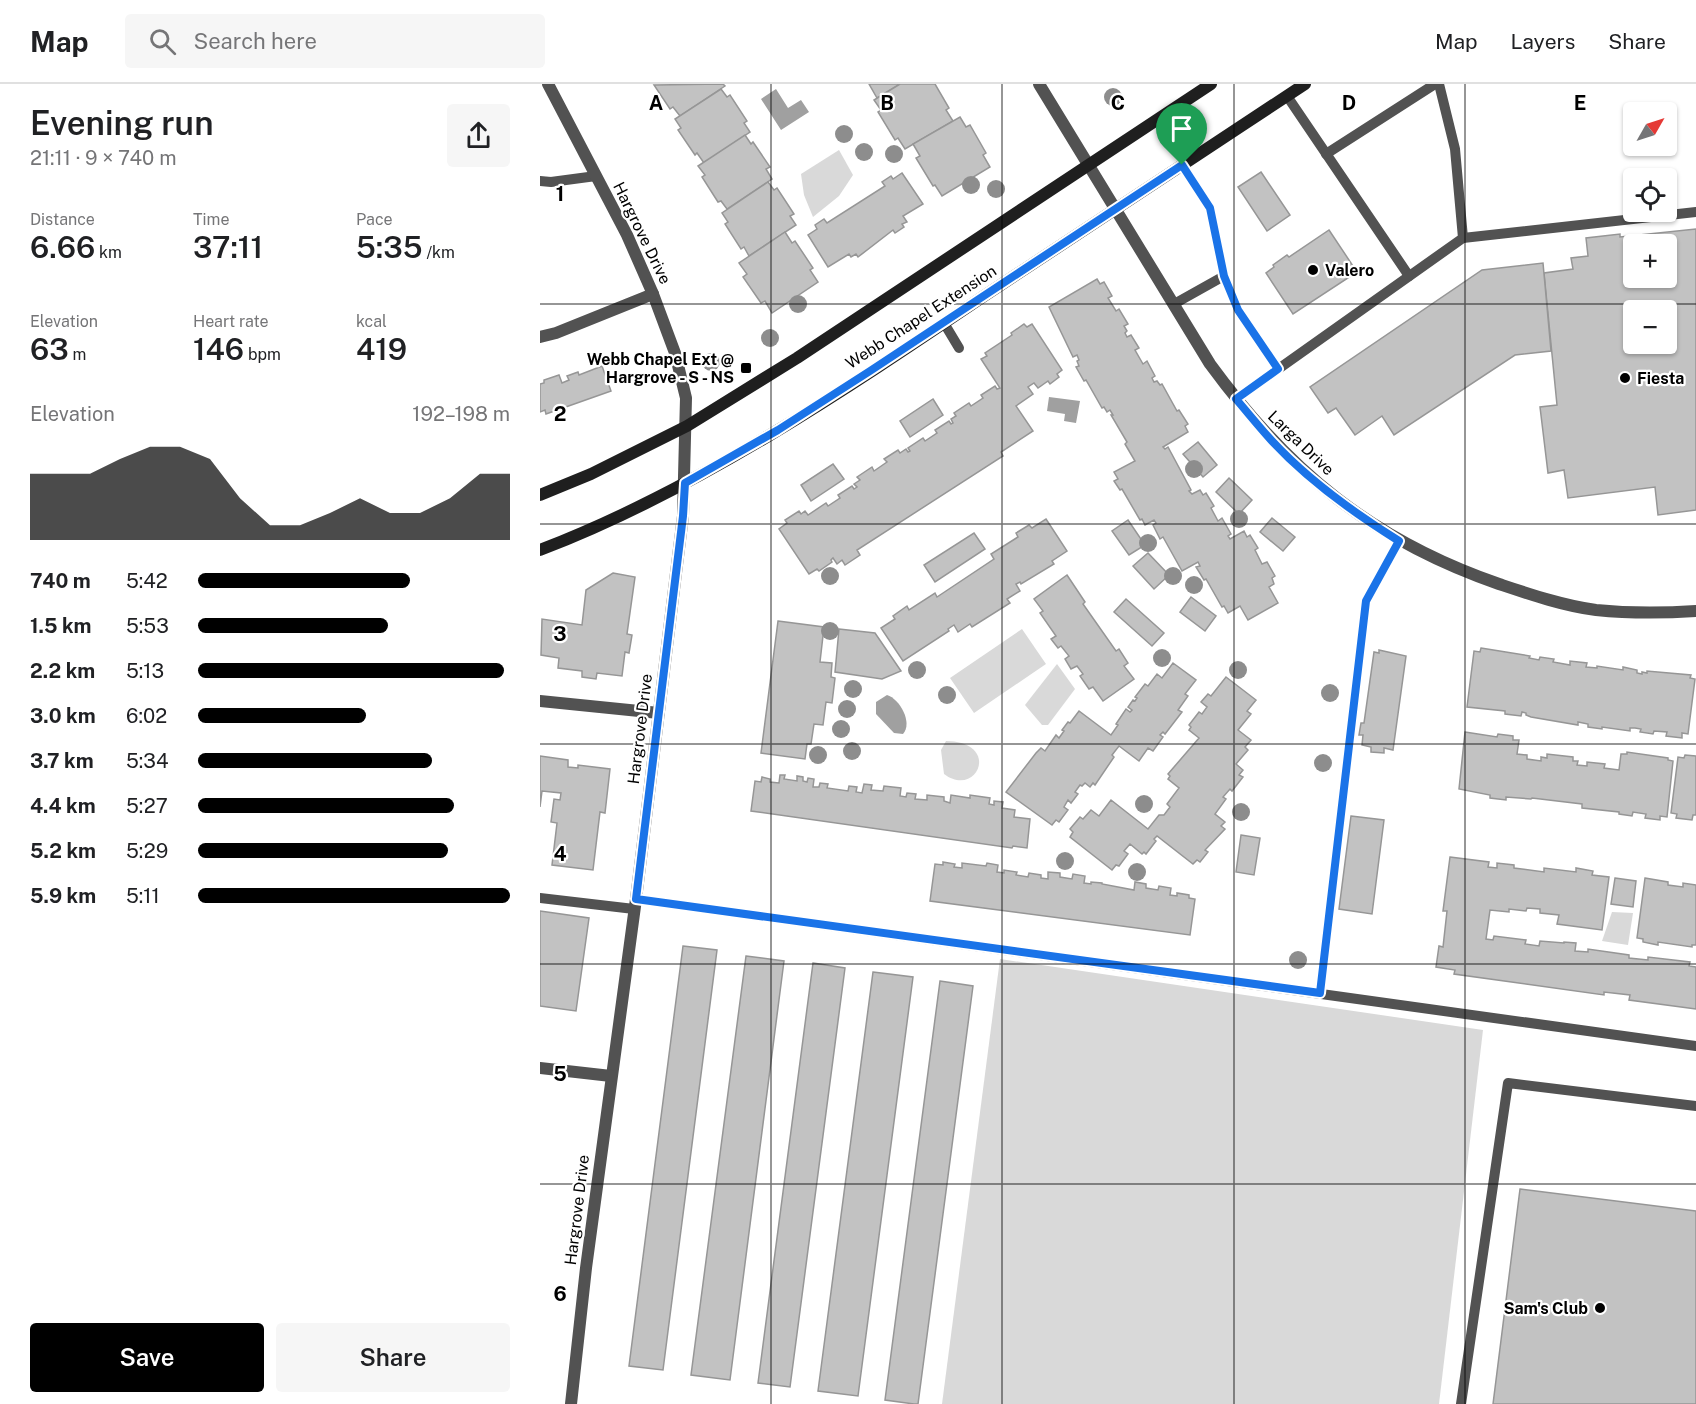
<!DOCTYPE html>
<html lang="en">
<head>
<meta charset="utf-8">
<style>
  body { margin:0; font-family:"Public Sans",sans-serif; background:#f6f6f6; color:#202124; height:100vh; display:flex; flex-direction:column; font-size:22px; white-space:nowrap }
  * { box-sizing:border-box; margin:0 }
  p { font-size:20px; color:#757577 }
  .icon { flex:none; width:33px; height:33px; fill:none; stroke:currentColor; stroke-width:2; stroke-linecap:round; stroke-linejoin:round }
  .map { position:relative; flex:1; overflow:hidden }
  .side { display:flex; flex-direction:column; background:#fff; width:540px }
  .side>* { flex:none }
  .needle { width:39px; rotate:51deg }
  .tools { position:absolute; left:1083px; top:18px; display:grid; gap:12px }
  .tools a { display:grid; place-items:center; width:54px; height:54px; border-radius:6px; background:#fff; box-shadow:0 2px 4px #0004; font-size:30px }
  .pin { position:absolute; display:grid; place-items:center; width:51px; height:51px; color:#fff; margin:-62px -26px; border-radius:50% 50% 50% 0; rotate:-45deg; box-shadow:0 0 6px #0007 }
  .pin .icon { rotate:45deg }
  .round { display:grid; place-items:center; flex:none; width:63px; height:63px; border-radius:6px; background:#f6f6f6 }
  .overview { display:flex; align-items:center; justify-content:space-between; height:102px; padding:0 30px }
  h1 { font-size:33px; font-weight:600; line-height:45px }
  .figures { display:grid; grid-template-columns:repeat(3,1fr); gap:9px; height:102px; padding:6px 30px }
  .figures div { display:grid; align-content:center }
  .figures b { font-size:30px; font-weight:600 }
  .figures small { font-size:16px; font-weight:400 }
  .figures p { font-size:16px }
  .chart { height:168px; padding:12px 30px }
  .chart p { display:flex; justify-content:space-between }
  .chart svg { width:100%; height:108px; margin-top:6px; fill:#000; opacity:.7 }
  .action { display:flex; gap:12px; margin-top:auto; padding:12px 30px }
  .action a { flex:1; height:69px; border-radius:6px; background:#000; color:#fff; font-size:24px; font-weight:600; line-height:69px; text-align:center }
  .action a+a { background:#f6f6f6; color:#202124 }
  ul { padding:0 30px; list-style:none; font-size:20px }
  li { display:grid; grid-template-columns:96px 72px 1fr; align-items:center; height:45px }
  li i { height:15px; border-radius:8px; background:#000 }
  header { display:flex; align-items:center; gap:36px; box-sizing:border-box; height:84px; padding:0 30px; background:#fff; border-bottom:2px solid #e0e0e0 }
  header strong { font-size:28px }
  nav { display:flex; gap:33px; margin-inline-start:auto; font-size:21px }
  .search { width:420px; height:54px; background:#f6f6f6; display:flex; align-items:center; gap:15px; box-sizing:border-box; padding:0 21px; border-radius:6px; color:#757577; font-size:22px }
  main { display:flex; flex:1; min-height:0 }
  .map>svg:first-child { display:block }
  .green { fill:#d9d9d9 }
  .water { fill:#a0a0a0 }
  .building { fill:#c2c2c2; stroke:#969696; stroke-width:1.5; fill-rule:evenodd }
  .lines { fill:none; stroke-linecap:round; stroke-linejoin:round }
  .service { stroke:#525252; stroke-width:10 }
  .minor { stroke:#525252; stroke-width:12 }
  .tertiary { stroke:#525252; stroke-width:12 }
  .secondary { stroke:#1f1f1f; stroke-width:12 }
  .tree { fill:#8d8d8d }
  .route-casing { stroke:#fff; stroke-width:12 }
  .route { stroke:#1a73e8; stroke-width:8 }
  .grid { fill:none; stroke:#000; stroke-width:1.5; stroke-opacity:0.55 }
  .poi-dot { fill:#000; stroke:#fff; stroke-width:2 }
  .labels { text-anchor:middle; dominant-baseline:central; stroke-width:4.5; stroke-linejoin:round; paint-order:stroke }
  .street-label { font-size:16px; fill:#000; stroke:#fff }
  .poi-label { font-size:16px; font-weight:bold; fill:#000; stroke:#fff; text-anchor:start }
  .grid-label { font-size:20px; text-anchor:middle; font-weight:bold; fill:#000; stroke:#fff; stroke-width:4.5; stroke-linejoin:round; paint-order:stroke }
</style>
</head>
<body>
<header>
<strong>Map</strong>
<div class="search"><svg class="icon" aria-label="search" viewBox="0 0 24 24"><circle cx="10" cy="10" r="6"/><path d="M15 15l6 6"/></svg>Search here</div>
<nav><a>Map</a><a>Layers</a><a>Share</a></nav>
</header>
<main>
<section class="side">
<div class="overview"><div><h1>Evening run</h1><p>21:11 · 9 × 740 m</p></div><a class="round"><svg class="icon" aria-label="share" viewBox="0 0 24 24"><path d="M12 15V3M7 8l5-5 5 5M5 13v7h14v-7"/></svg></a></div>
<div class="figures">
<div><p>Distance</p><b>6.66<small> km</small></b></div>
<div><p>Time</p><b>37:11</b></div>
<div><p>Pace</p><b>5:35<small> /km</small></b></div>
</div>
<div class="figures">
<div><p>Elevation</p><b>63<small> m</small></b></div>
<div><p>Heart rate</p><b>146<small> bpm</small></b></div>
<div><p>kcal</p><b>419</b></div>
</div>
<div class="chart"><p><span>Elevation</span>192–198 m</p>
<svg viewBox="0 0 160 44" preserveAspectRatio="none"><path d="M0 44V17L10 17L20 17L30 11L40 6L50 6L60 11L70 27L80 38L90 38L100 33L110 27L120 33L130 33L140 27L150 17L160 17V44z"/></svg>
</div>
<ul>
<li><b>740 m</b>5:42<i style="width:68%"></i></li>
<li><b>1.5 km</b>5:53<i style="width:61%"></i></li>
<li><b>2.2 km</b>5:13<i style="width:98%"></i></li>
<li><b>3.0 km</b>6:02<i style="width:54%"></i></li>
<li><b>3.7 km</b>5:34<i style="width:75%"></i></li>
<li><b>4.4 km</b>5:27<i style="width:82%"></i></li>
<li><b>5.2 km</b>5:29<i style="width:80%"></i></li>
<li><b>5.9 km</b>5:11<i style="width:100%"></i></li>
</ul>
<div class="action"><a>Save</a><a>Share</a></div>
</section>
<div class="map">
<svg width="1156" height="1320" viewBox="0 0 1156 1320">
  <rect width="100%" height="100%" fill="#fff"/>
  <g class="green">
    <path d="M299 66 313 91 299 112 273 133 264 111 261 90Z"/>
    <path d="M482 545 506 580 434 629 410 594Z"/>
    <path d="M517 580 535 605 508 641H502L485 621Z"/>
    <path d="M406 657C462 658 437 715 404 690L401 666Z"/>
    <path d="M1072 828 1093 829 1088 861 1062 857Z"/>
    <path d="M460 875 943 946 899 1320H402Z"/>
  </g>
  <g class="water">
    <path d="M236 5 248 24 261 16 269 28 241 46 221 15Z"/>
    <path d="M509 313 540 317 536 339 524 337 525 330 507 327Z"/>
    <path d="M347 611C360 615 373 639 363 650L354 649 336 630V618Z"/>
  </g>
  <g class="building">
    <path d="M183 0 185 2 140 32 133 23 130 25 114 1Z"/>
    <path d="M329 0H360L337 14Z"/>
    <path d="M360 0H395L409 24 406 26 413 37 365 65 358 54 355 56 338 28 341 26 334 16Z"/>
    <path d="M181 5 187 13 190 11 207 37 204 39 210 48 164 79 157 69 155 71 138 46 141 44 135 35Z"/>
    <path d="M420 33 426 43 430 41 446 69 443 71 450 83 402 112 395 101 393 102 376 74 380 72 373 60Z"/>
    <path d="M205 51 211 60 213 58 230 83 226 85 232 95 187 125 181 117 178 118 162 93 165 91 158 82Z"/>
    <path d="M721 88 750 131 727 147 698 103Z"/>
    <path d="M362 89 383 120 363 132 367 138 362 140 364 143 355 149 353 146 318 173 316 170 311 173 309 170 288 183 268 151 277 145 275 141 284 135 287 139 345 102 342 98 351 92 353 95Z"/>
    <path d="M228 98 234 106 237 104 254 130 250 132 256 141 209 172 204 163 201 165 185 140 188 138 182 129Z"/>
    <path d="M1156 145V426L1118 431 1115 403 1028 414 1024 386 1008 389 1000 323 1017 321 1004 189 1033 185 1031 174 1048 172 1046 154 1080 150V153ZM1094 160H1126V194H1094ZM1094 226H1126V260H1094Z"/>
    <path d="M789 146 817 188 753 230 726 189 734 183 733 181 747 171 749 173Z"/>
    <path d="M245 148 252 159 255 157 273 184 270 186 278 198 232 229 225 217 221 219 203 193 207 190 199 179Z"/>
    <path d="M1003 179 1011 267 975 271 854 351 842 332 815 351 796 324 788 329 770 303 942 186Z"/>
    <path d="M557 195 560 200 564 198 572 212 568 214 576 227 579 225 588 240 584 242 587 247 585 249 587 253 591 251 599 264 595 266 603 280 607 277 615 292 612 294 614 298 617 297 620 301 622 300 637 327 639 326 648 340 645 342 648 348 623 363 625 365 628 363 651 406 649 407 652 410 660 406 663 411 666 409 674 422 671 424 678 437 682 434 691 450 688 452 690 455 704 447 707 453 710 451 718 464 715 466 722 480 727 478 735 492 732 494 734 500 729 503 738 519 708 536 700 522 688 529 684 522 682 523 666 495 664 496 656 483 660 482 658 478 642 487 623 453 620 455 613 441 616 439 614 436 605 441 602 435 600 436 582 405 580 406 574 397 578 395 574 388 595 377 585 360 587 358 571 331H573L570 326 567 328 564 323 562 324 546 296 544 297 536 283 539 282 537 277 539 276 537 271 533 273 509 223Z"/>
    <path d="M484 240 487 243 492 240 522 286 517 290 519 293 510 300 508 297 498 304 494 299 488 303 493 310 476 322 493 347 461 368 463 372 317 466 320 471 305 481 302 476 297 480 293 474 291 476 292 478 279 487 277 485 269 490 239 445 247 439 245 436 259 427 261 430 265 427 268 431 286 419 288 422 300 414 298 411 312 402 314 405 317 403 314 400 320 396 317 393 332 383 334 387 347 378 344 375 358 366 360 369 366 365 368 368 370 367 368 364 383 354 385 357 397 349 395 346 409 337 411 340 413 339 411 335 416 332 414 329 429 319 431 322 443 314 441 311 455 302 457 305 460 304 441 275 447 272 445 269 472 251 471 249Z"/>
    <path d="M62 282 71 307 6 330 5 326 0 328V300L4 299V296L19 291 22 299 29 296 27 292 38 288 39 291Z"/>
    <path d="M393 315 403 331 370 353 360 337Z"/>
    <path d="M658 358 677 381 663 393 643 370Z"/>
    <path d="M293 380 304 395 271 417 261 401Z"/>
    <path d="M689 394 712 416 699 430 676 408Z"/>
    <path d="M732 434 755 453 743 467 720 448Z"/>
    <path d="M506 435 527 467 512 477 514 480 481 500 480 498 476 500 480 507 467 515 470 519 432 543 430 540 418 548 414 541 408 545 409 547 363 577 341 544 355 535 353 532 367 522 369 526 395 509 397 513 454 475 451 470 478 453 476 449 489 441 492 444Z"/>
    <path d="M588 436 605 461 589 471 572 447Z"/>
    <path d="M434 449 445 465 395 498 384 481Z"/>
    <path d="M608 469 629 491 614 505 593 482Z"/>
    <path d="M73 489 95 493 87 550 92 551 89 569 85 568 82 592 57 589 56 595 42 593V587L18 584 19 574 1 571 2 535 42 541 46 506Z"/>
    <path d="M527 491 545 518 543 520 576 567 579 565 588 579 584 582 594 595 563 617 553 603 549 605 540 592 543 590 537 582 531 585 525 575 529 572 521 562 518 564 511 555 516 552 500 529 503 527 494 515Z"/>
    <path d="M651 513 676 532 665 547 640 528Z"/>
    <path d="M586 515 624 549 612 562 574 528Z"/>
    <path d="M238 537 284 543 280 578 292 579 291 593 295 594 292 619 286 618 283 641 274 640 271 660H267L265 675 221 669Z"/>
    <path d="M299 545 335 549 361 587 342 595 295 588Z"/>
    <path d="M941 564 990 572 989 574 999 576 1000 573 1014 575 1013 578 1030 581V577L1047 579 1046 583 1057 584V582L1083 586V583L1097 586V589L1102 590V588L1107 589V587L1151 591 1150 594 1155 595 1148 650 1142 649V654L1126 652 1127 648 1114 647 1113 650 1100 648 1101 645 1095 644H1090V647L1062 643V645L1048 643V640L1038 638V641L991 633 986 631V629L982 628 981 632 965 630V627L927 623 934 567 940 568Z"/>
    <path d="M839 566 866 572 853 666 844 664V669L831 668V663L822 661 823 651H819L821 639H824L834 568 839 569Z"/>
    <path d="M633 579 656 596 645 610 648 612 638 626 642 628 625 650 623 648 620 651 623 653 613 667 608 664 599 677 579 662 572 671 574 673 555 701 553 699 550 703 545 699 542 702 540 701 535 708 538 710 531 719 528 716 524 723 528 726 519 738 516 736 512 741 466 708 496 669 501 664 505 667 516 651 519 654 524 647 522 646 528 638 530 639 539 627 571 651 578 641 576 640 586 625 590 628 592 626 588 623 593 616 595 617 597 614 595 613 605 600 608 602 617 590 622 594Z"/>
    <path d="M686 593 716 616 707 627 711 630 698 646 711 656 705 663 708 666 696 680 703 686 699 691 703 693 692 707 690 705 683 713 686 715 675 730 685 738 681 742 685 745 665 766 668 768 660 778 657 776 653 780 617 752 614 755 616 757 606 770 604 768 602 770 590 760 584 767 588 770 579 782 576 781 572 786 530 753 533 748 530 745 540 733 543 735 551 726 559 732 571 716 608 745 619 731H624L630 723 627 720 639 704 628 695 630 692 628 690 659 654 649 646 651 643 649 641 659 628 662 630 667 623 661 618 668 610 671 612Z"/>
    <path d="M925 648 957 653 958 650 973 652V656H979L977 670 987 671V675L1001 677V673L1007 674V670L1033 673V677H1038L1037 681 1047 682V678L1065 680 1064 684 1079 686 1081 670H1087V668L1128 674V676L1133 677 1127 733 1120 732V736L1105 734 1106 730 1093 728 1092 732 1079 730V728L1042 724V720L992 714 991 715 966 713V716L950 714V711L919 705Z"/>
    <path d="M1145 671 1156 672V731H1153L1152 736 1136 734 1137 730 1131 729 1138 673 1144 674Z"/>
    <path d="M0 672 28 676V683L38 684V681L70 685 65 729 60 728 53 786 12 781 17 739 11 738 14 715 20 716 21 709 2 707 0 723Z"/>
    <path d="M240 691H245L244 695 257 697V692L263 693V697L267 698 268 694 274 695 273 703H279L280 699 288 700 287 704 308 707 309 702 317 703 316 708 322 709 324 700 332 701 331 706 343 707 344 702 361 704 360 712 366 713 367 709 376 710 375 715 387 716V711L404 713V717L410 719 411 711 430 714V711L450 714 449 720 454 721V717L463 718 462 724 475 726 474 733 490 735 487 764 473 762 472 764 211 727 215 697 221 698 222 693 230 695V698L239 699Z"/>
    <path d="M811 732 844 736 832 830 799 825Z"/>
    <path d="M701 751 720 754 714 791 696 788Z"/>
    <path d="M910 773 949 778 948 783 957 784V779L974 781V784L1004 788V784L1036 788V784L1053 787 1052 791 1069 793 1062 846 1017 840 1019 831 1000 829V825L987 824 986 827 969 825V828L950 826 946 855 953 856 954 852 986 856 985 860 999 862 1000 857 1024 859V858L1036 859 1035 867 1048 868V865L1089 871V874L1108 876V873L1150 878 1149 882 1156 883V925L1089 916 1090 911 1064 908V911L914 890 915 886 896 883 899 862 903 863 907 827H903Z"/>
    <path d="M403 778 415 780 414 783 422 784V779L446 782 447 779 458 781 457 788 464 789V786L477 788 476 791 488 793 489 789 501 791V794L508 795V788L520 789V793L532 795 533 790 545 792 544 799 551 800V798L562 799V800L594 806 595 798 606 800V804L618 806 619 802 631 804 630 811 637 812V809L649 811V814L655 815 650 851 390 817 395 780 403 781Z"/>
    <path d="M1075 794 1096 797 1093 823 1071 820Z"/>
    <path d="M1105 794 1128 798V801L1143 803V799L1156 801V861H1152V863L1118 858V861L1103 858V855L1097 854Z"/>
    <path d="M0 827 49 834 36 927 0 922Z"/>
    <path d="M143 862 177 866 123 1286 89 1282Z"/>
    <path d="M206 872 244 877 190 1296 151 1291Z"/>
    <path d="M273 879 305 884 250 1303 218 1299Z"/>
    <path d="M333 888 373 893 318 1312 278 1307Z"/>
    <path d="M400 897 433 902 378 1320H374L345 1316Z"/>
    <path d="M980 1105 1156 1127V1320H953Z"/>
  </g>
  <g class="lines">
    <g class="service">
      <path d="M747 12 869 192"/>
      <path d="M786 70 895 0"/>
      <path d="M0 97 11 98 56 92"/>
      <path d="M923 154 1156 128"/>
      <path d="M684 192 698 226 738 285"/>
      <path d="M634 220 684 192 670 124 642 81"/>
      <path d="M404 239 419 264"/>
      <path d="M696 315 923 154 915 65 899 0"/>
      <path d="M0 814 94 825"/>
      <path d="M96 815 1156 962"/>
      <path d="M780 909 826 517 859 457"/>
      <path d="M921 1320 968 999 1156 1022"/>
    </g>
    <g class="minor">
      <path d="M8 0 87 151 113 210 135 269 146 314 143 432 96 815 46 1184 31 1320"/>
      <path d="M0 253 16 249 113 210"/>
      <path d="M0 617 119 629"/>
      <path d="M0 984 71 992"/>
    </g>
    <path class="tertiary" d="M499 0 670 280C749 388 832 456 959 500 989 510 1024 522 1056 526 1086 529 1125 529 1156 527"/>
    <g class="secondary">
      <path d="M0 411 51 390 147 342 257 274 671 0"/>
      <path d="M0 466C157 406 305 306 444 212 550 141 658 71 765 0"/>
    </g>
  </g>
  <g class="tree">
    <circle cx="573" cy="13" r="9"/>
    <circle cx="304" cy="50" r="9"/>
    <circle cx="324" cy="68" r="9"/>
    <circle cx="354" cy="70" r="9"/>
    <circle cx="431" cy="101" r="9"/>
    <circle cx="456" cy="105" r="9"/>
    <circle cx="258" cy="220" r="9"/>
    <circle cx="230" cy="254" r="9"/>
    <circle cx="171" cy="278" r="9"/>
    <circle cx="654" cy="385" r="9"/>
    <circle cx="699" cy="435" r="9"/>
    <circle cx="608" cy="459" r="9"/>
    <circle cx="290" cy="492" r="9"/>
    <circle cx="633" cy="492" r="9"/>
    <circle cx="654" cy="501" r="9"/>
    <circle cx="290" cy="547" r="9"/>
    <circle cx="622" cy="574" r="9"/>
    <circle cx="377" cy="586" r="9"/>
    <circle cx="698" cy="586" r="9"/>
    <circle cx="313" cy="605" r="9"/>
    <circle cx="790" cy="609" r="9"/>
    <circle cx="407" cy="611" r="9"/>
    <circle cx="307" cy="625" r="9"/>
    <circle cx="301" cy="645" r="9"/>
    <circle cx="312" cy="667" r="9"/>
    <circle cx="278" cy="671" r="9"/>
    <circle cx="783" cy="679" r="9"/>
    <circle cx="604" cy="720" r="9"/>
    <circle cx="701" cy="728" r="9"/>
    <circle cx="525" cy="777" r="9"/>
    <circle cx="597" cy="788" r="9"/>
    <circle cx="758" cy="876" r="9"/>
  </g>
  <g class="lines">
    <defs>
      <path id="route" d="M642 81 670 124 684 192 698 226 738 285 696 315C708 329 720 344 732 357 769 397 814 429 859 457L826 517 780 909 96 815 143 432 145 399 238 346 330 287Z"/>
    </defs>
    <use href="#route" class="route-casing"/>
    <use href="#route" class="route"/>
  </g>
  <path class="grid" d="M231 0V1320M462 0V1320M694 0V1320M925 0V1320M0 220H1156M0 440H1156M0 660H1156M0 880H1156M0 1100H1156"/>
  <g class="poi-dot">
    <circle cx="773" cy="186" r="6"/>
    <rect x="200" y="278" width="12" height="12" rx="3"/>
    <circle cx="1085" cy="294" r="6"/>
    <circle cx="1060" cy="1224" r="6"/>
  </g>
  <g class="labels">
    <g class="street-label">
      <text transform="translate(102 149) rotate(64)">Hargrove Drive</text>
      <text transform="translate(381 233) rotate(-33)">Webb Chapel Extension</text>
      <text transform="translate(761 359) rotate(44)">Larga Drive</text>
      <text transform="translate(100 645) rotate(-83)">Hargrove Drive</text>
      <text transform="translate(37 1126) rotate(-83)">Hargrove Drive</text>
    </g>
    <g class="poi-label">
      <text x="785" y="186">Valero</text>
      <text x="194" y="275" text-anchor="end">Webb Chapel Ext @<tspan x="194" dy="18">Hargrove - S - NS</tspan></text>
      <text x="1097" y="294">Fiesta</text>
      <text x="1048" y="1224" text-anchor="end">Sam's Club</text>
    </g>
  </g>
  <g class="grid-label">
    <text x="116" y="26">A</text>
    <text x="347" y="26">B</text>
    <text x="578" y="26">C</text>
    <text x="809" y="26">D</text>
    <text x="1040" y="26">E</text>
    <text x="20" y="117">1</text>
    <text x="20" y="337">2</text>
    <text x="20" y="557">3</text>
    <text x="20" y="777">4</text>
    <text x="20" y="997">5</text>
    <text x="20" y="1217">6</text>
  </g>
</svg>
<div class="tools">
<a><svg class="needle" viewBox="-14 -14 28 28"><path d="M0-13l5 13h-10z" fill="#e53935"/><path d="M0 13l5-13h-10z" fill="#757577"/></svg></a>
<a><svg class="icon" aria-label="locate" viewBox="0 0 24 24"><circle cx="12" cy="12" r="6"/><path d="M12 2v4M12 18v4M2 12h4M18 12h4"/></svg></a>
<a>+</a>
<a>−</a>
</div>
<div class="pin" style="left:642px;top:81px;background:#1e9e55"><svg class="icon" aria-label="arrive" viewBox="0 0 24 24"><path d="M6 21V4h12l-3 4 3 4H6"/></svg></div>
</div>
</main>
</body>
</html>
